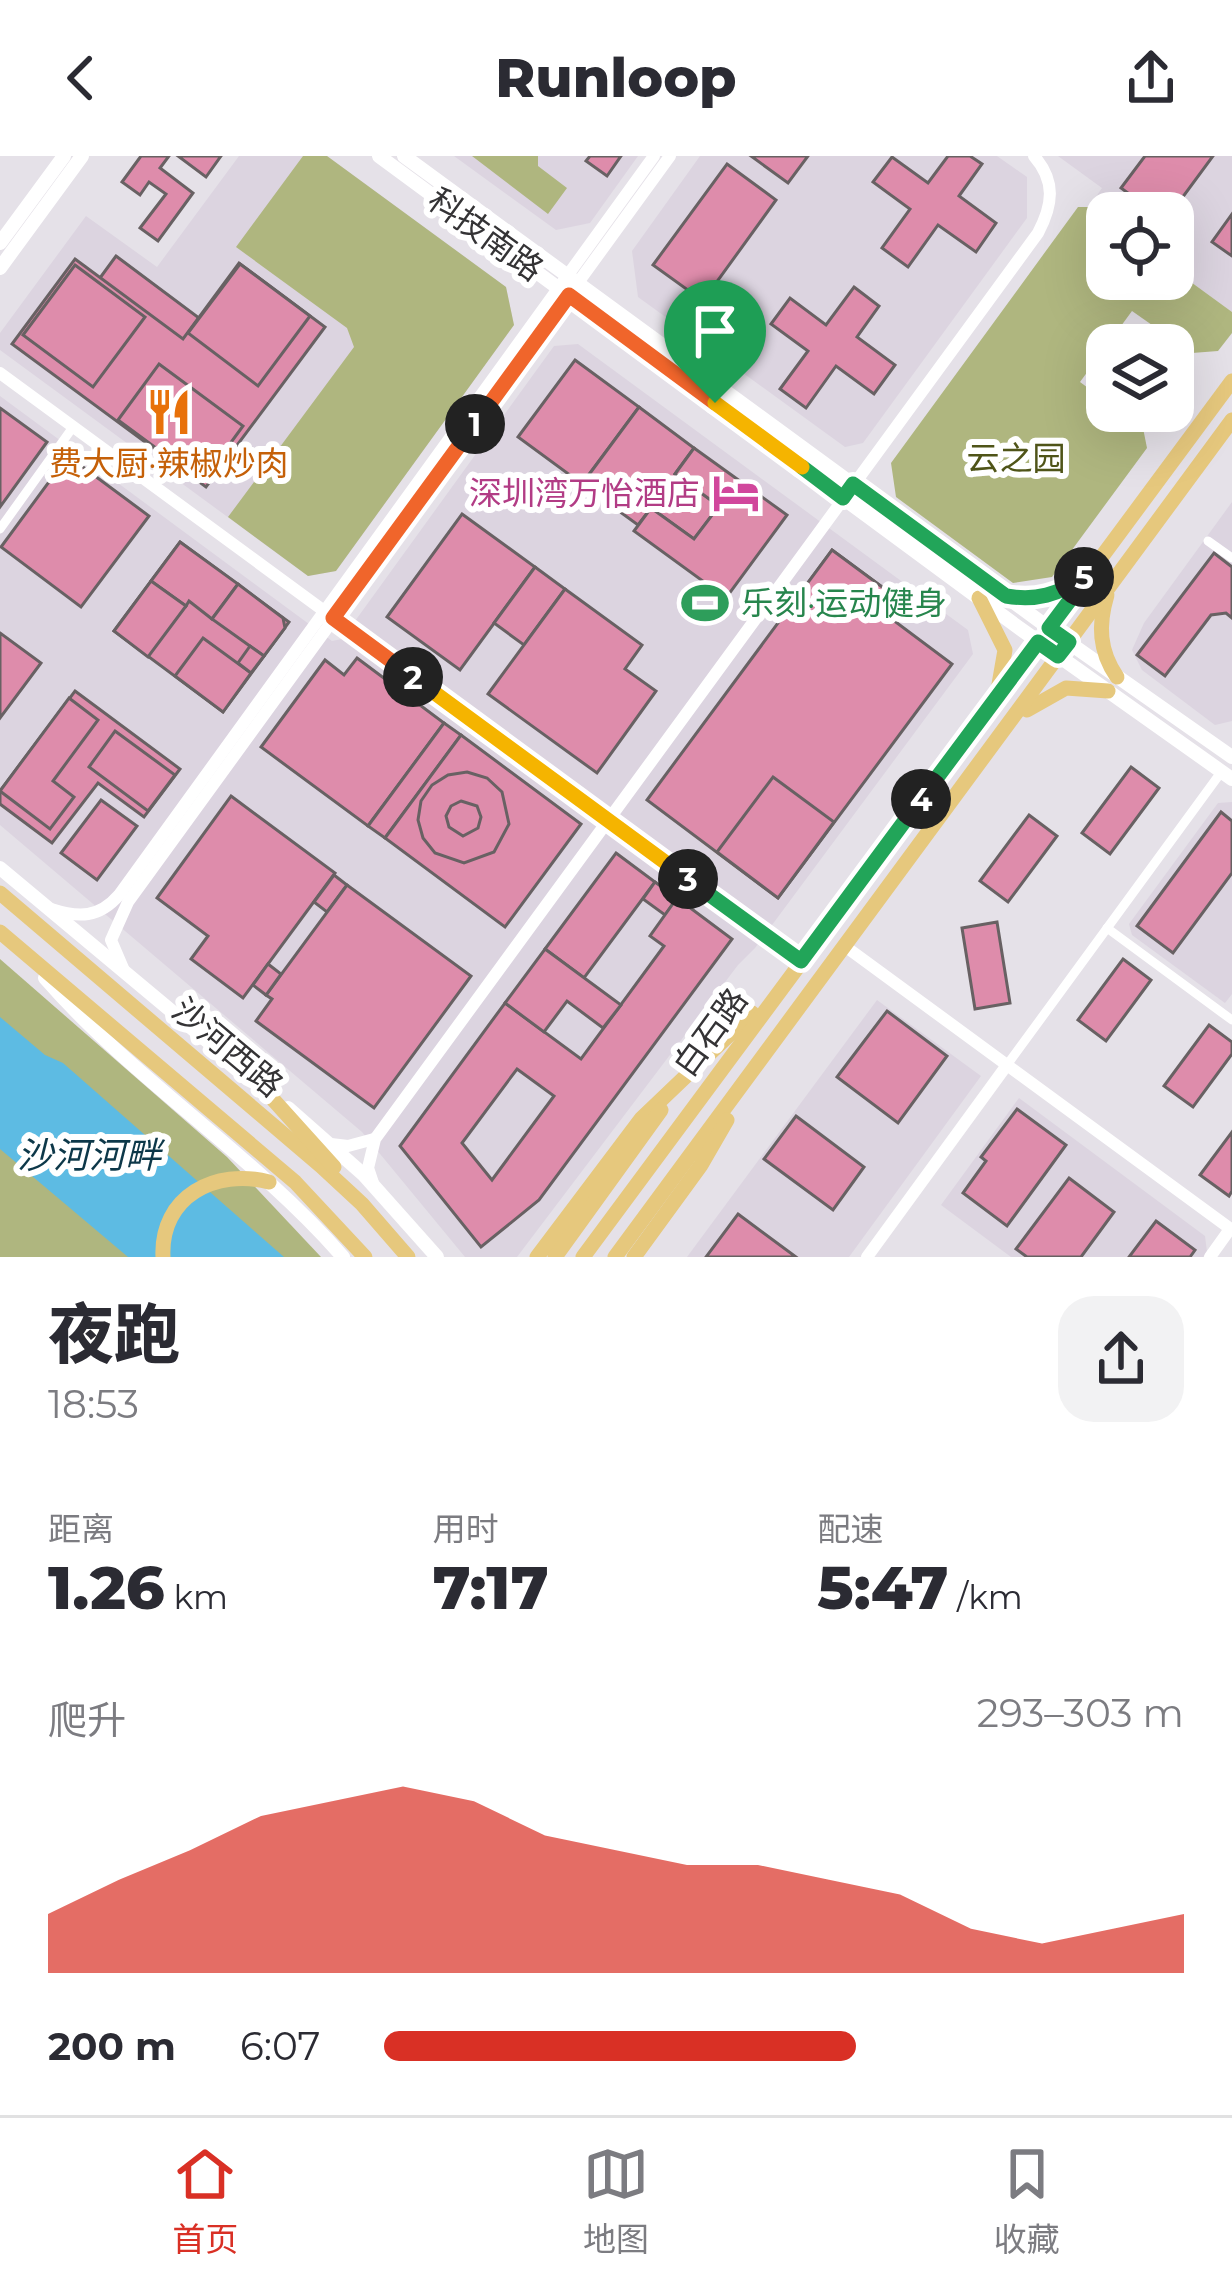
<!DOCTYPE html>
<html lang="zh">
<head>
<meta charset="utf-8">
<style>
  body { margin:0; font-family:Montserrat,"Noto Sans SC",sans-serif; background:#f2f2f3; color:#2b2b33; height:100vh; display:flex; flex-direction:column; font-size:45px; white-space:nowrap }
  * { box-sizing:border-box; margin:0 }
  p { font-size:39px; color:#7c7c81 }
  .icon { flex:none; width:66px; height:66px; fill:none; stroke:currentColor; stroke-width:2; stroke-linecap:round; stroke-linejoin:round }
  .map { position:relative; height:1101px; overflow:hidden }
  .side { display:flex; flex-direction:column; background:#fff; flex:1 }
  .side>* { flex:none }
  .controls { position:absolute; left:1086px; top:36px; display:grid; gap:24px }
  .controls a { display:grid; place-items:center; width:108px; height:108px; border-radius:24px; background:#fff; box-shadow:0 12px 48px #0002; font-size:60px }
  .pin { position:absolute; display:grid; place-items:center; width:102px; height:102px; color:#fff; margin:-123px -51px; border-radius:50% 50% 50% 0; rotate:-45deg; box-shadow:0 0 12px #0007 }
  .pin .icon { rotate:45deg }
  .km { position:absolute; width:60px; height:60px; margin:-30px; border-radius:50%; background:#222; color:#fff; font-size:33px; line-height:60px; text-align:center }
  .round { display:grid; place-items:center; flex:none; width:126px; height:126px; border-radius:36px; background:#f2f2f3 }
  .summary { display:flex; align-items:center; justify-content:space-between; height:204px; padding:0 48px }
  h1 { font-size:66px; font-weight:800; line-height:90px }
  .stats { display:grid; grid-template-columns:repeat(3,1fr); gap:18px; height:204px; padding:12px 48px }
  .stats div { display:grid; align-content:center }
  .stats b { font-size:60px; font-weight:800 }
  .stats small { font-size:33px; font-weight:400 }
  .stats p { font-size:33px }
  .chart { height:336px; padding:24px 48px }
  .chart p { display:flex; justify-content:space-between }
  .chart svg { width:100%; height:216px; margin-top:12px; fill:#d93025; opacity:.7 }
  ul { padding:0 48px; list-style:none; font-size:39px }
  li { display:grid; grid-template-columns:192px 144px 1fr; align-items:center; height:90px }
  li i { height:30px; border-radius:15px; background:#d93025 }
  header { display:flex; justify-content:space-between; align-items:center; height:156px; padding:0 48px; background:#fff; font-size:54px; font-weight:800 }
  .dock { display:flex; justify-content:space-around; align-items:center; height:168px; border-top:3px solid #e1e1e2; background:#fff; font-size:33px; color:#7c7c81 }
  .dock a { display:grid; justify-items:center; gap:6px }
  .dock .selected { color:#d93025 }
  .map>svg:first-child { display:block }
  .built { fill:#dcd4e0 }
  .green { fill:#afb67f }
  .water { fill:#5dbbe3 }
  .building { fill:#de8cab; stroke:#686163; stroke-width:3; fill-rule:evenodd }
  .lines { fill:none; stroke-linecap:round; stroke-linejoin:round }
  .minor { stroke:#fff; stroke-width:9 }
  .tertiary { stroke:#fff; stroke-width:12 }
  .secondary { stroke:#fff; stroke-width:14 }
  .primary { stroke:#e6c87d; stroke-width:15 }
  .split-1-casing { stroke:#fff; stroke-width:24 }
  .split-2-casing { stroke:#fff; stroke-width:24 }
  .split-3-casing { stroke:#fff; stroke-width:24 }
  .split-4-casing { stroke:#fff; stroke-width:24 }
  .split-5-casing { stroke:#fff; stroke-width:24 }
  .split-6-casing { stroke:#fff; stroke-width:24 }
  .split-7-casing { stroke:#fff; stroke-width:24 }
  .split-1 { stroke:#f0652b; stroke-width:15 }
  .split-2 { stroke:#f0652b; stroke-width:15 }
  .split-3 { stroke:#f5b400; stroke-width:15 }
  .split-4 { stroke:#22a559; stroke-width:15 }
  .split-5 { stroke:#22a559; stroke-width:15 }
  .split-6 { stroke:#22a559; stroke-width:15 }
  .split-7 { stroke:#f5b400; stroke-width:15 }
  .labels { text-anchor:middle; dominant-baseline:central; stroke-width:12; stroke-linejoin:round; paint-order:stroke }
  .street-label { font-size:33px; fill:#343335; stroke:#fff }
  .park-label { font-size:33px; fill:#4f5418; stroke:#fff }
  .food-label { font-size:33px; fill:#c56008; stroke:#fff }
  .hotel-label { font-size:33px; fill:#b23c85; stroke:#fff; text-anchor:end }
  .leisure-label { font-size:33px; fill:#27864d; stroke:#fff; text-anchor:start }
  .water-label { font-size:36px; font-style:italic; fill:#0d3849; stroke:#fff }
</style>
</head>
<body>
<header><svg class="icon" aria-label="back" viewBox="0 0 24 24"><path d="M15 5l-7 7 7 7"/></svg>Runloop<svg class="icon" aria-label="share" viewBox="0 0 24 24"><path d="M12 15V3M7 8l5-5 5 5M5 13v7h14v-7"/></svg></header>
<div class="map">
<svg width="1232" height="1101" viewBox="0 0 1232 1101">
  <rect width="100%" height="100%" fill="#e5e1e8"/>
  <g class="built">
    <path d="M239 0H327L506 131 514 169 336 415 308 420 0 194V177L86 60 157 111Z"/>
    <path d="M454 0H638L590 67 556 74Z"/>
    <path d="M700 0H997L1027 21V62L863 287 845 291 638 141 632 95Z"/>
    <path d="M1058 0H1232V156L1173 113V57H1107V64L1089 51 1102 32Z"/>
    <path d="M578 188 968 474 973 498 755 792 738 809 517 1101H465L362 976 0 669V240L332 485 342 483 554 190Z"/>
    <path d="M1232 346V565L1215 569 1142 514 1132 494 1144 467Z"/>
    <path d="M1232 646V838L1225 847 1132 779 1129 768 1218 647Z"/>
    <path d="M877 844 981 920 849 1101H687Z"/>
    <path d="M1019 942 1205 1080 1207 1096 1203 1101H1011L941 1049Z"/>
  </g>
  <g class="green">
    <path d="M303 0H327L506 131 514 169 336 415 308 420 228 361 354 191 347 172 236 91Z"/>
    <path d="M472 0H538V10L567 32 548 58Z"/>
    <path d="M1078 51H1089L1107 64V123H1173V113L1232 156V177L1218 195 1192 197 1132 155 1080 226 1107 246V255H1119L1143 272 1147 292 1052 421 1013 427 896 341 891 307Z"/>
    <path d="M0 803 227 1001 321 1101H0Z"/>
  </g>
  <path class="water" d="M0 861 45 899 63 907 284 1101H128L0 993Z"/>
  <g class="building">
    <path d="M141 0H169L160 12 193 37 158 85 140 72 166 38 149 26 140 39 122 26Z"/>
    <path d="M178 0H221L206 21Z"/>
    <path d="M590 0H621L607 20 586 5Z"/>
    <path d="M751 0H808L788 27Z"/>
    <path d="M948 0H970L982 8 959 40 996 67 976 96 938 69 908 111 882 92 910 53 873 26 892 1 928 27Z"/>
    <path d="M1145 0H1213L1171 57H1155L1121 32Z"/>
    <path d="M727 8 776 44 703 145 653 109Z"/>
    <path d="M1232 58V100L1212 86Z"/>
    <path d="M116 100 199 162 188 177 228 207 208 234 133 178 145 161 97 126Z"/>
    <path d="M75 103 183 183 239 107 325 171 206 331 12 188Z"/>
    <path d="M240 108 310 160 258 230 188 177Z"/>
    <path d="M75 109 145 161 93 231 23 179Z"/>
    <path d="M854 131 879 150 857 181 895 209 874 238 836 210 806 252 780 233 808 195 771 168 790 142 826 169Z"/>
    <path d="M1107 202V221L1103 226 1094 220Z"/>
    <path d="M575 204 639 251 582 328 518 281Z"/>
    <path d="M159 208 243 270 202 326 118 264Z"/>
    <path d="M639 251 694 292 675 318 719 350 694 383 651 352 638 369 582 328Z"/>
    <path d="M0 252 47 286 0 351Z"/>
    <path d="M694 292 787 359 726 442 634 375 651 352 694 383 719 350 675 318Z"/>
    <path d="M68 300 149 360 81 451 1 391Z"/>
    <path d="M462 358 535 411 460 514 387 461Z"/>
    <path d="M180 386 289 466 223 556 114 475Z"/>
    <path d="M180 386 238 428 212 463 189 445 186 450 151 425Z"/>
    <path d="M832 394 893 439 838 513 778 468Z"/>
    <path d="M832 394 893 439 881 455 952 508 778 742 647 644Z"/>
    <path d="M1214 397 1232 411V462L1226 457 1211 459 1165 520 1137 499Z"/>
    <path d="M535 411 565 433 524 489 494 467Z"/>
    <path d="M151 425 186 450 148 501 114 475Z"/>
    <path d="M238 428 283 462 285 472 264 500 212 463Z"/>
    <path d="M565 433 642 489 625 513 656 535 597 617 488 538Z"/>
    <path d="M0 477 41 507 0 562Z"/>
    <path d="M203 482 251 517 223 556 175 520Z"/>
    <path d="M250 490 264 500 251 517 238 507Z"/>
    <path d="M357 502 444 567 368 670 261 591 325 504 344 519Z"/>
    <path d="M75 535 180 613 144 661 98 627 52 687 0 648V635Z"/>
    <path d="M69 542 98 564 53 625 74 641 50 673 0 635Z"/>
    <path d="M444 567 461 579 385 682 368 670Z"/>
    <path d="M115 575 175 619 148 655 89 611Z"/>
    <path d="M461 579 581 668 505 771 385 682Z"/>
    <path d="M1131 611 1159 632 1110 698 1082 677Z"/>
    <path d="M467 616 487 622 502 636 509 668 494 696 464 707 435 697 423 682 418 664 421 645 432 629 448 619ZM461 645 477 650 481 661 478 672 463 680 449 671 446 660 451 650Z"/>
    <path d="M773 621 834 666 778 742 717 696Z"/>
    <path d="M231 640 335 717 243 842 191 803 208 780 157 742Z"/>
    <path d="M101 644 137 670 97 724 61 697Z"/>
    <path d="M1221 656 1232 665V717L1173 797 1137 770Z"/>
    <path d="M1029 659 1057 680 1008 746 980 725Z"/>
    <path d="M616 697 655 726 584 822 545 793Z"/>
    <path d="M334 719 347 729 327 756 314 746Z"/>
    <path d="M655 726 677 742 665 759 643 743Z"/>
    <path d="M347 729 471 820 374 952 256 865 272 843 266 839Z"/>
    <path d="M677 742 732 783 539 1044 481 1091 400 990 505 847 581 903 664 790 650 780ZM517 913 554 940 492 1024 462 987Z"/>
    <path d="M997 766 1010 847 975 853 962 772Z"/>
    <path d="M545 793 621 849 603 872 567 845 544 876 505 847Z"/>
    <path d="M1123 803 1151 824 1106 885 1078 864Z"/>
    <path d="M268 808 281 818 266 839 253 829Z"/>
    <path d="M887 855 947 900 898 967 837 921Z"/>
    <path d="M1209 869 1232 886V898L1193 951 1164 930Z"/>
    <path d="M1017 953 1066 989 1007 1070 963 1037 986 1005 981 1001Z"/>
    <path d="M796 960 864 1011 833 1054 764 1003Z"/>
    <path d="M1232 976V1035L1229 1040 1200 1019Z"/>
    <path d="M1069 1022 1114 1056 1081 1101H1027L1016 1093Z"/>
    <path d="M738 1058 796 1101H706Z"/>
    <path d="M1156 1065 1195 1094 1190 1101H1129Z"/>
  </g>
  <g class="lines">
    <g class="minor">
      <path d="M0 373 73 271"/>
      <path d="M1208 385 1232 402"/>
      <path d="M1107 772 1232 864"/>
      <path d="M1007 909 1222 615"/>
    </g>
    <g class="tertiary">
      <path d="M0 217 801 805"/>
      <path d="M51 753C79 762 99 762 119 739L654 0"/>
      <path d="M846 791 1232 1074"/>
      <path d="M123 812 111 784 128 746 670 0"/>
      <path d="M331 988 348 990 374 983"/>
      <path d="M373 1027 368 1012 375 983 1038 77C1053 49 1056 25 1034 0"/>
      <path d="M867 1101 1007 909"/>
      <path d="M1210 1101 1230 1073"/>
    </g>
    <g class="secondary">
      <path d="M379 0 1022 474 1232 623"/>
      <path d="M404 0 1068 486 1232 601"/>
      <path d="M0 87 64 0"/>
      <path d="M0 112 82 0"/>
      <path d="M0 712 266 934"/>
      <path d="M45 822C135 925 253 998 343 1101"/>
      <path d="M288 952 364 1019 437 1101"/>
    </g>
    <g class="primary">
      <path d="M1107 439C1098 469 1099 495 1117 521"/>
      <path d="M1006 440 1037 442 1078 424"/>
      <path d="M979 442 1005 494 998 534"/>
      <path d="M1027 554 1066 532 1108 535"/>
      <path d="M0 737 321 1010 362 1048 408 1101"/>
      <path d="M0 776 295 1026 365 1101"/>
      <path d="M260 929 334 1011"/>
      <path d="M163 1101C160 1040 216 1012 269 1026"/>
      <path d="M537 1101 641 963 752 857"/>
      <path d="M555 1101 661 954"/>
      <path d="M583 1101 1232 225"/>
      <path d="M615 1101 1232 264"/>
      <path d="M634 1101 701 1009 727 964"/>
    </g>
  </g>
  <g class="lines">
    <defs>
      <path id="split-1" d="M475 268 569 139 715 247"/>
      <path id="split-2" d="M413 521 333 462 475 268"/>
      <path id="split-3" d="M413 521 688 723"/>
      <path id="split-4" d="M688 723 801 805 921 643"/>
      <path id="split-5" d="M921 643 1038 486 1058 500 1069 486 1049 472 1091 416 1084 421"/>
      <path id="split-6" d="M802 311 843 342 853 328 1006 440C1036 445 1058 439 1084 421"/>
      <path id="split-7" d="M715 247 802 311"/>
    </defs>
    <use href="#split-1" class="split-1-casing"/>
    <use href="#split-2" class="split-2-casing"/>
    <use href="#split-3" class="split-3-casing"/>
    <use href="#split-4" class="split-4-casing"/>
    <use href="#split-5" class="split-5-casing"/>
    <use href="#split-6" class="split-6-casing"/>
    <use href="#split-7" class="split-7-casing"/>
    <use href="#split-1" class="split-1"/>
    <use href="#split-2" class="split-2"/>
    <use href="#split-3" class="split-3"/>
    <use href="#split-4" class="split-4"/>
    <use href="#split-5" class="split-5"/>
    <use href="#split-6" class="split-6"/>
    <use href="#split-7" class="split-7"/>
  </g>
  <defs>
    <symbol id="restaurant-bare" viewBox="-9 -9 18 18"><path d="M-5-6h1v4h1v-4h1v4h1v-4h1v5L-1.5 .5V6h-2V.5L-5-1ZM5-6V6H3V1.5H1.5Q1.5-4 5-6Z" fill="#e8710a" stroke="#fff" stroke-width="2.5" paint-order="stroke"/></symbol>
    <symbol id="hotel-bare" viewBox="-9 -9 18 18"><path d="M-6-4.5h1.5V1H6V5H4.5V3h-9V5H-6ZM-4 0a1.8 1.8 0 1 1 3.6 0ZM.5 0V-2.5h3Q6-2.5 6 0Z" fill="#d1479c" stroke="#fff" stroke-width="2.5" paint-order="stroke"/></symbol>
    <symbol id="stadium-bare" viewBox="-9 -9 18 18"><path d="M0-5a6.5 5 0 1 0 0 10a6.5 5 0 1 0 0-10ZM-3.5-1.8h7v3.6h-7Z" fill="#2e9e5b" stroke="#fff" stroke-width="2.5" paint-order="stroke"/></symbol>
  </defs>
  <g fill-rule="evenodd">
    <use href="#restaurant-bare" x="136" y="223" width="66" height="66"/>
    <use href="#hotel-bare" x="703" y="304" width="66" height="66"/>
    <use href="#stadium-bare" x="672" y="414" width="66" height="66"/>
  </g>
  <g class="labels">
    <g class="street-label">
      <text transform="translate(486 78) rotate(36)">科技南路</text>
      <text transform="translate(710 876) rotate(-54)">白石路</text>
      <text transform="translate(228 891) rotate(40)">沙河西路</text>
    </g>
    <g class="park-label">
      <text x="1016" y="302">云之园</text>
    </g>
    <g class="food-label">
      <text x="169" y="307">费大厨·辣椒炒肉</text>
    </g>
    <g class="hotel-label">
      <text x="700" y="337">深圳湾万怡酒店</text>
    </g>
    <g class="leisure-label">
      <text x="741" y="447">乐刻·运动健身</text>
    </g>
    <g class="water-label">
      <text x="89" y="999">沙河河畔</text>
    </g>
  </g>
</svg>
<div class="controls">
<a><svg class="icon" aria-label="locate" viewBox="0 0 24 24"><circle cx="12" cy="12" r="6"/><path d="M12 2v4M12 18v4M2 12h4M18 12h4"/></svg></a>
<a><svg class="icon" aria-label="layers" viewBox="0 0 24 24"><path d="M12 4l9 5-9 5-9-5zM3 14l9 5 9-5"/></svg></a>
</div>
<div class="pin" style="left:715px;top:247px;background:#1e9e55"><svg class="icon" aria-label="arrive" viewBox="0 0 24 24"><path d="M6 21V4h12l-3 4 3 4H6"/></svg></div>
<b class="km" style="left:475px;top:268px">1</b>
<b class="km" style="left:413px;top:521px">2</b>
<b class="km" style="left:688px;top:723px">3</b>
<b class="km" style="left:921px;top:643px">4</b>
<b class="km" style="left:1084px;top:421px">5</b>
</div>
<section class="side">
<div class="summary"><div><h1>夜跑</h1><p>18:53</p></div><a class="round"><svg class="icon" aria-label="share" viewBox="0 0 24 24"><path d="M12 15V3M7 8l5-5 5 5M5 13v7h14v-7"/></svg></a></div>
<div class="stats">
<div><p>距离</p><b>1.26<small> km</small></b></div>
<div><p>用时</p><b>7:17</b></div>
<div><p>配速</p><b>5:47<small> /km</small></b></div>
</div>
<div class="chart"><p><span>爬升</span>293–303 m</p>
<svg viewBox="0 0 160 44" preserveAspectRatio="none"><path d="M0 44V32L10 25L20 19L30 12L40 9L50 6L60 9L70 16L80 19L90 22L100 22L110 25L120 28L130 35L140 38L150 35L160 32V44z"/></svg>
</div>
<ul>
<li><b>200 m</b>6:07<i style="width:59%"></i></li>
</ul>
</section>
<nav class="dock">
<a class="selected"><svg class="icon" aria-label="home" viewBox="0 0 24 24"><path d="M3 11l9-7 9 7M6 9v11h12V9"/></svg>首页</a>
<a><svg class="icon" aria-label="map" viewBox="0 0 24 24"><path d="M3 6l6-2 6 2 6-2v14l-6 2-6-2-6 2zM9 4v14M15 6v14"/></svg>地图</a>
<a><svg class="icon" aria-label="saved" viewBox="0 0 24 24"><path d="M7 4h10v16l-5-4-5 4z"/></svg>收藏</a>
</nav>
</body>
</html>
